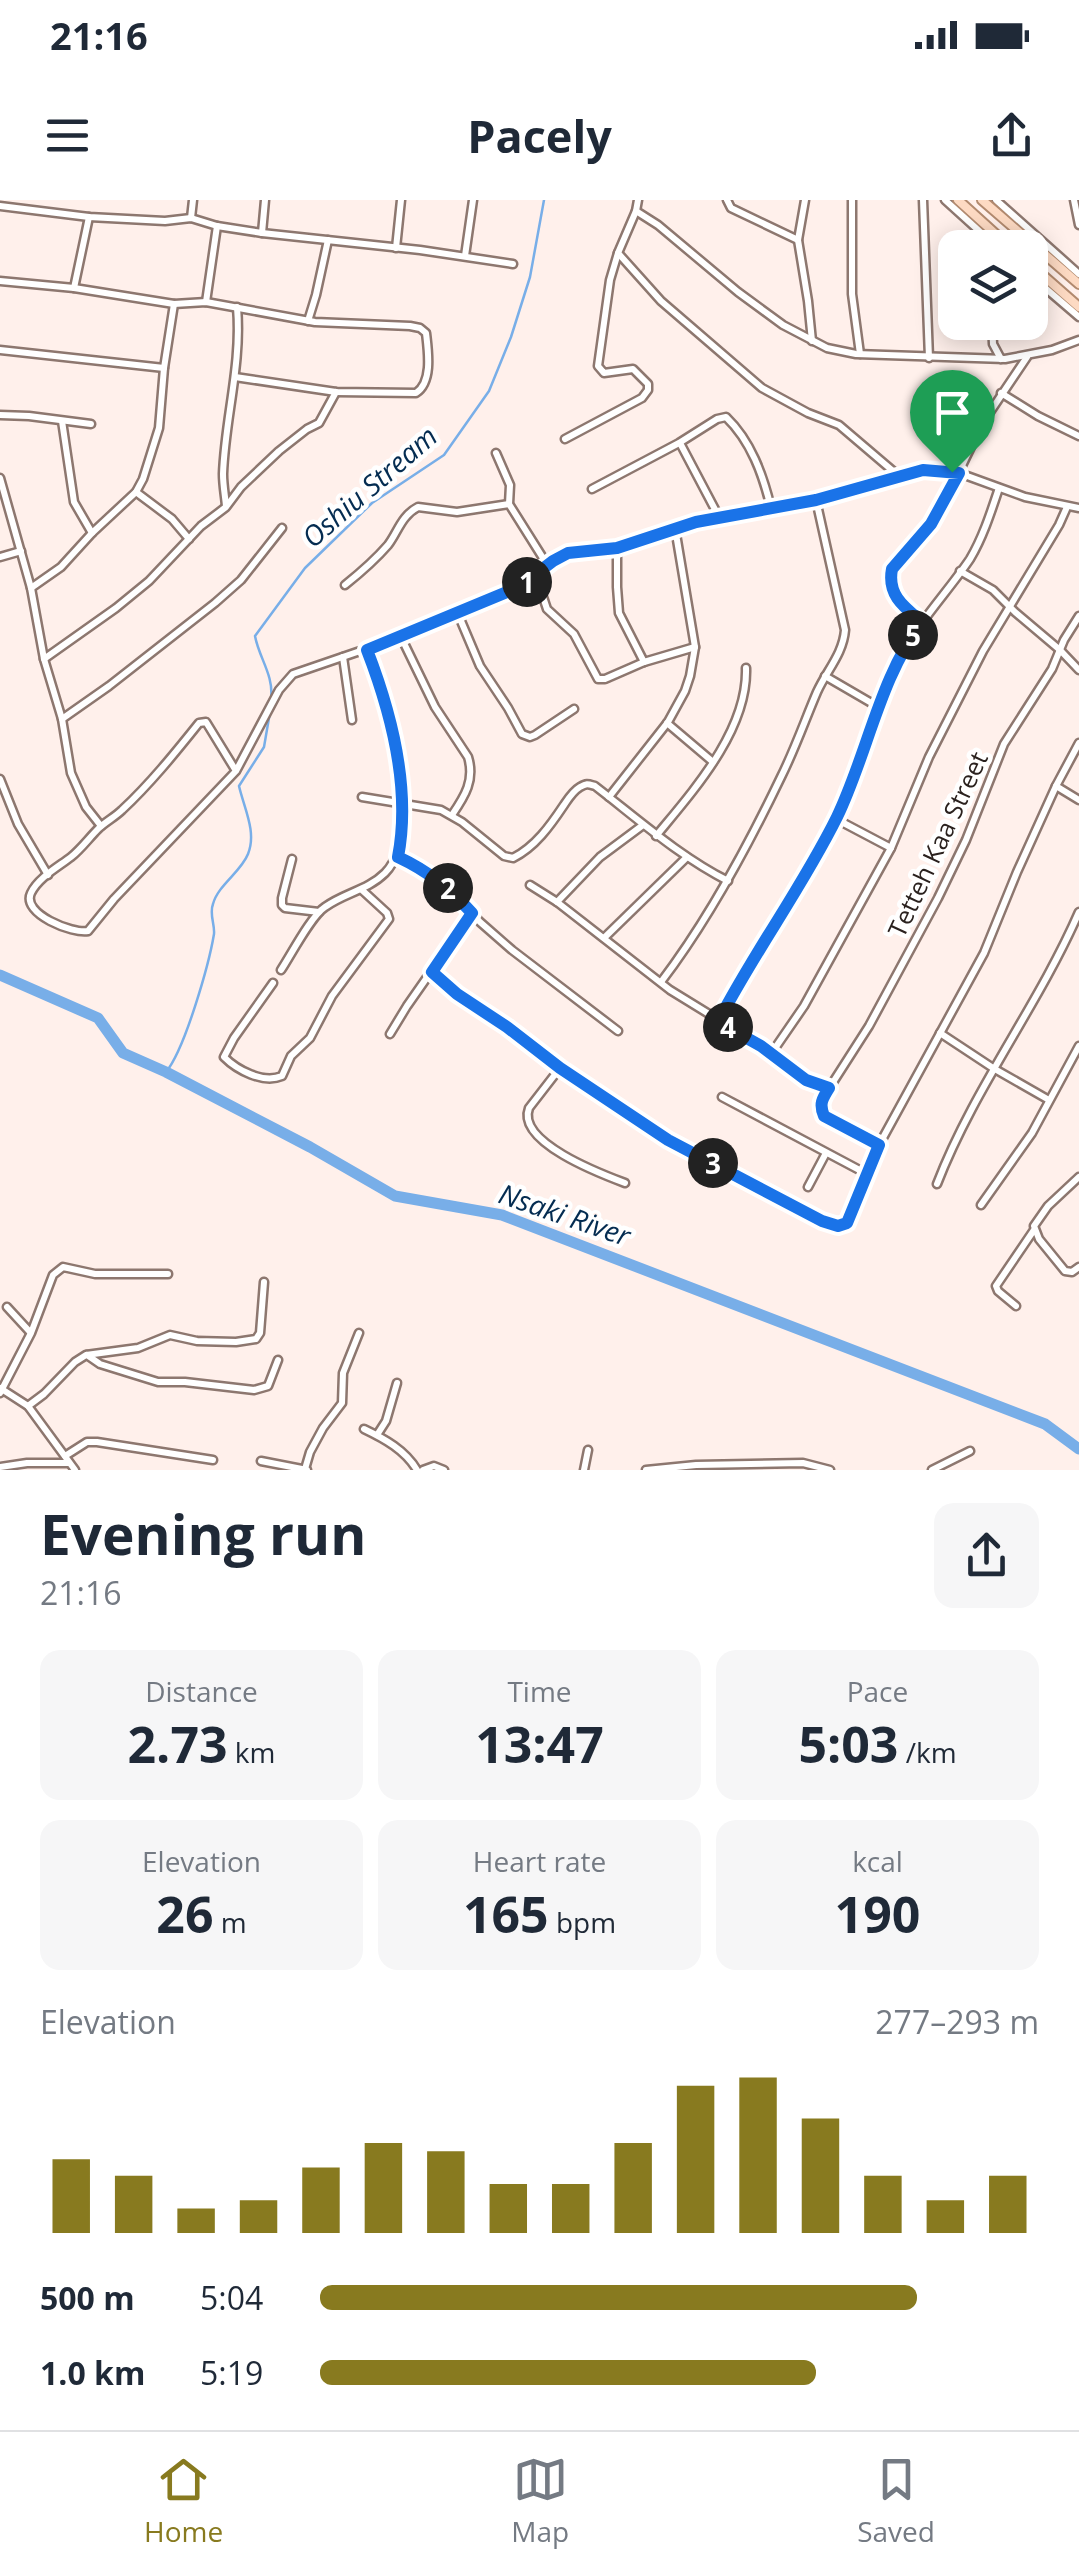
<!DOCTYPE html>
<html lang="en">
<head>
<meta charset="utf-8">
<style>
  body { margin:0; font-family:"Open Sans",sans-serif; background:#f6f6f7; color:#1f2937; height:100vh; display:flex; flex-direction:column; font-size:38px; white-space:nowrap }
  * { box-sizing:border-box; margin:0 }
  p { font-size:32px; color:#747a83 }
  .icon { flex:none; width:55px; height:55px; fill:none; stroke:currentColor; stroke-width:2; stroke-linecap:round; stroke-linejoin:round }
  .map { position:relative; height:1270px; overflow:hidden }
  .drawer { display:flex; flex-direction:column; background:#fff; flex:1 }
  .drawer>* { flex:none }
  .fabs { position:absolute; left:938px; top:30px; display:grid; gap:20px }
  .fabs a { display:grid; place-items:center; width:110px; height:110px; border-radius:20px; background:#fff; box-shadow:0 5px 25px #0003; font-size:50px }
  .pin { position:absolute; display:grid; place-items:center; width:85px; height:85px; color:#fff; margin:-102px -42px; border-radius:50% 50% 50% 0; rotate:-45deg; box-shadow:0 0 10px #0007 }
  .pin .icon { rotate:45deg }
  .km { position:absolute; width:50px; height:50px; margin:-25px; border-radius:50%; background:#222; color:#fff; font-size:28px; line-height:50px; text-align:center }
  .round { display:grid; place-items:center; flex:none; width:105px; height:105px; border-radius:20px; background:#f6f6f7 }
  .headline { display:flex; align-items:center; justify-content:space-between; height:170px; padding:0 40px }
  h1 { font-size:55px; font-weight:700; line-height:75px }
  .metrics { display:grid; grid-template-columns:repeat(3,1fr); gap:15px; height:170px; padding:10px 40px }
  .metrics div { display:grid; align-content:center; border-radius:20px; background:#f6f6f7; text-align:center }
  .metrics b { font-size:50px; font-weight:700 }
  .metrics small { font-size:28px; font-weight:400 }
  .metrics p { font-size:28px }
  .chart { height:280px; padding:20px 40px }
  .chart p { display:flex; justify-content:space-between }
  .chart svg { width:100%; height:180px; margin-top:10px; stroke:#887a1f; stroke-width:6 }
  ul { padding:0 40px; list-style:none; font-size:32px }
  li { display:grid; grid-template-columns:160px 120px 1fr; align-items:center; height:75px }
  li i { height:25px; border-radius:12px; background:#887a1f }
  .status { display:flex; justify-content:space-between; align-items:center; height:70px; padding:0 50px; background:#fff; direction:ltr }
  .status svg { height:28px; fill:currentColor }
  header { display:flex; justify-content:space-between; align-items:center; height:130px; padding:0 40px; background:#fff; font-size:45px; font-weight:700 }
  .tab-bar { display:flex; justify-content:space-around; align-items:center; height:140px; border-top:2px solid #e0e1e3; background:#fff; font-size:28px; color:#747a83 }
  .tab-bar a { display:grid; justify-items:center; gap:5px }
  .tab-bar .selected { color:#887a1f }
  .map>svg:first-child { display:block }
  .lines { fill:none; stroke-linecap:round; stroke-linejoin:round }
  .stream { stroke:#78aee8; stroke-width:2.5 }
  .river { stroke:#78aee8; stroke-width:11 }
  .minor-casing { stroke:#8d776f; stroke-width:11 }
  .major-casing { stroke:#b28a6f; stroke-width:12 }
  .minor { stroke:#fff; stroke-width:6 }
  .major { stroke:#fddac3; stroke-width:8 }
  .route-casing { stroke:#fff; stroke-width:20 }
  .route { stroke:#1a73e8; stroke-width:12 }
  .labels { text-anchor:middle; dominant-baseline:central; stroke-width:9; stroke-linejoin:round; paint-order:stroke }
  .street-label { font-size:25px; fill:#2a211e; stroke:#fff }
  .water-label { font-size:28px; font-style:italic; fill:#042c51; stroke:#fff }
</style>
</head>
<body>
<div class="status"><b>21:16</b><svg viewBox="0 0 49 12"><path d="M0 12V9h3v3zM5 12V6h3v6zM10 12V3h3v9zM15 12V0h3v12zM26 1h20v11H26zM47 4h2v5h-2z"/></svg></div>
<header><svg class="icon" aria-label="menu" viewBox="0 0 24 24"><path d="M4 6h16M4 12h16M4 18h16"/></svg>Pacely<svg class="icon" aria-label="share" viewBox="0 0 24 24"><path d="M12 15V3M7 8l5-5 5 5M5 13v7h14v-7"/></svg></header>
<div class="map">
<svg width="1079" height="1270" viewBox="0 0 1079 1270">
  <rect width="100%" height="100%" fill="#fff0eb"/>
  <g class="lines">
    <g class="stream">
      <path d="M271 499C274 475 259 458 255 436L305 368 372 303 444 255 489 191 511 137 530 77 544 0"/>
      <path d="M166 872C185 849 209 764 214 734 215 724 209 714 213 704 218 685 241 672 248 654 257 632 244 608 239 586L264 547 270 512"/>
    </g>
    <path class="river" d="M0 775 98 818 123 853 166 872 310 947 395 996 502 1015 1045 1224 1079 1249"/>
    <defs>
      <g id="minor">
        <path d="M638 0 636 11 618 53 661 101 762 188 808 213 839 225 900 277"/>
        <path d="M727 0 731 8 798 40"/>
        <path d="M805 0 798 40 808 101 812 141"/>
        <path d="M852 0V94L860 154"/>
        <path d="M923 0 929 158"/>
        <path d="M945 0 998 48"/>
        <path d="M996 0 1079 74"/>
        <path d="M1074 0 1079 25"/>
        <path d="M0 6 89 17 165 21 191 18 217 26 262 33 420 50 513 64"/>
        <path d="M636 11 658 25 738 92 783 125 827 148 856 154 1005 159 1052 150 1079 140"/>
        <path d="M191 18 193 0"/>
        <path d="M262 33 265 0"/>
        <path d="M396 48 401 0"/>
        <path d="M465 56 473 0"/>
        <path d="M1030 75 1079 117"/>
        <path d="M0 81 74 88 174 104 206 102 315 122 410 126 420 128 426 133C428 151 433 182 416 193L336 192 235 177"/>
        <path d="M74 88 89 17"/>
        <path d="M206 102 217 26"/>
        <path d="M308 121 316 95 328 40"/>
        <path d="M992 122 993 144 1001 159"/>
        <path d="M0 150 164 168"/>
        <path d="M1001 193 1038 216 1079 236"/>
        <path d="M0 215 29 216 91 224"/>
        <path d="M62 221 74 302 92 333"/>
        <path d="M919 227 940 226 974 239"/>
        <path d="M565 239 642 198 648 190V184L633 169 604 173 598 166 610 80 618 53"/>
        <path d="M680 243 719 317"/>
        <path d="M496 253 510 285 509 304 548 366"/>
        <path d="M0 278 31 388 44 459 62 519 71 573 86 607 101 626"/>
        <path d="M592 289 679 243 717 219 726 217C751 241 763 275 771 308"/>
        <path d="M136 292 172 319 189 339"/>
        <path d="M226 306C225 295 223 285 223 274 225 218 242 164 237 107"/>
        <path d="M617 348V387L619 413 644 462"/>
        <path d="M0 357 21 351"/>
        <path d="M960 371 993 390 1015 412 1060 450 1079 470"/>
        <path d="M536 376 547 409 574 434 598 479H605L644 462 695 447"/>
        <path d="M345 385C360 373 375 360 388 345 398 332 401 316 418 307L457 312 509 304"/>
        <path d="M31 388 61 367 92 333 136 292 143 279 159 228 164 168 174 104"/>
        <path d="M458 414 480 466 508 508 522 534 530 537 535 535 574 509"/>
        <path d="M922 422C904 407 887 395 891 369L931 324 943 305 982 224 1027 157"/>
        <path d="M401 437 435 507 468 557C475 580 465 596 452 615"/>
        <path d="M343 457 352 520"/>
        <path d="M44 459 116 408 149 381 201 326 226 307 241 287 279 251 307 229 319 223 336 192"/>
        <path d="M825 476 880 508"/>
        <path d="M62 519 109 486 215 403 241 380 282 328"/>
        <path d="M667 523 713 562"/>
        <path d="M236 571 206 522 199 523C175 553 150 584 122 610 115 617 105 622 98 629 89 638 81 649 71 657 58 667 38 678 31 693 21 714 73 734 88 731L114 699 236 571 279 490 293 474 401 437 491 400 519 387 560 356 617 348 696 322 816 300 923 270 959 273 1025 297 1079 308"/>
        <path d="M0 579 18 624 48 675"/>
        <path d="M1056 586 1079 600"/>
        <path d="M362 597 441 610 462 622 504 656 513 658C535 647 550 626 564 605 568 599 573 591 580 587 587 583 588 584 595 586 639 620 679 656 728 681"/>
        <path d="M609 597 668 522 685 491 690 476 695 447 675 328"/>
        <path d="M836 619 891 648"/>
        <path d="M656 636C694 590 748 530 746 468"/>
        <path d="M398 657 423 669 445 684 480 722 512 750 618 831"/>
        <path d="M292 659 282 698V705L285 708 319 712"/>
        <path d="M530 685 557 702 670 790 761 846 800 876 829 888"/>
        <path d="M557 702 600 657 643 625"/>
        <path d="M604 738 687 657"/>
        <path d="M281 770C291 755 311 716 325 707 344 693 368 690 385 673 425 633 385 497 367 449"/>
        <path d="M432 772 457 794 507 827 560 868 668 940 822 1021 843 1026 850 1016 879 945 984 753 1017 672 1056 586 1079 543"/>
        <path d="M661 782C709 719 747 648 781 577 795 549 805 520 817 492 827 470 843 454 845 430L816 300"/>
        <path d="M273 783 234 838 224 857C237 870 263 884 282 876L291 856 310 838 332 796 389 719 387 713 362 690"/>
        <path d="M718 822C753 753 799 691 834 623 860 571 874 512 900 459 918 422 947 393 970 359 983 337 991 312 999 288"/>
        <path d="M940 833 993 868 1049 900"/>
        <path d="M390 834 407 806 472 713"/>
        <path d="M771 854 804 806 891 648 929 557 983 451 1059 325 1067 307"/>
        <path d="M560 868 529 908C516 942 601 974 625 983"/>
        <path d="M722 897 867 974"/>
        <path d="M879 945C859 935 822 926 821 901L869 826 938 698 966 640 1004 544 1052 469 1064 440 1079 416"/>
        <path d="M1079 977 1048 1006 1034 1026 1039 1039 1065 1071 1072 1072 1079 1067"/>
        <path d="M937 984C974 888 1038 806 1079 712"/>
        <path d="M808 987 826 953"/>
        <path d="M981 1005 1032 933 1079 846"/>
        <path d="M1016 1106 998 1091 996 1086 1034 1030"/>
        <path d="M7 1107 30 1132"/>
        <path d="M87 1155 100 1164 158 1182H185L254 1190 268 1186 278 1160"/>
        <path d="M0 1188 28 1206 75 1270"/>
        <path d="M0 1193 31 1133 53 1075 63 1067 95 1074H168"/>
        <path d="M28 1206 44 1194 75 1162 86 1155 138 1148 170 1135 197 1141 236 1142 256 1139 260 1133 264 1082"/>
        <path d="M364 1229C385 1239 405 1250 417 1270"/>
        <path d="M377 1235 386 1221 397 1183"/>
        <path d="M65 1256 87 1242H97L213 1260"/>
        <path d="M261 1261 307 1270"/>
        <path d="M0 1267 27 1263H69"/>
        <path d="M305 1269 310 1252 323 1228 342 1203 343 1173 359 1133"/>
        <path d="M423 1270 434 1266 444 1270"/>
        <path d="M584 1270 588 1250"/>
        <path d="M646 1270 696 1265 803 1263 830 1270"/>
        <path d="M932 1270 970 1251"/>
      </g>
      <g id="major">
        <path d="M958 0 1011 48"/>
        <path d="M982 0 1079 84"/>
        <path d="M1030 64 1079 107"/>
      </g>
    </defs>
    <use href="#minor" class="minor-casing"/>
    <use href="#major" class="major-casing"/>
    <use href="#minor" class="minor"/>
    <use href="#major" class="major"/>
  </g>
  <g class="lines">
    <defs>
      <path id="route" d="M923 270 959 273 931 324 892 369C887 395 904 407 922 422 880 477 867 555 837 617 802 688 754 752 718 822L761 846 806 880 829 888C822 899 819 904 824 916L879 945 847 1023 838 1026 822 1021 668 940 560 868 507 827 457 794 432 772 472 713C449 688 428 671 398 657 411 590 391 512 367 450L519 387 553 361 568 353 617 348 696 322 816 300Z"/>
    </defs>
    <use href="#route" class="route-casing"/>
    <use href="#route" class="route"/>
  </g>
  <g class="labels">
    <g class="street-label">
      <text transform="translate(937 644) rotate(-65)">Tetteh Kaa Street</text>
    </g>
    <g class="water-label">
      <text transform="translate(369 286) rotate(-41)">Oshiu Stream</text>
      <text transform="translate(565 1014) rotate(19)">Nsaki River</text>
    </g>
  </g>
</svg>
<div class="fabs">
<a><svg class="icon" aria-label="layers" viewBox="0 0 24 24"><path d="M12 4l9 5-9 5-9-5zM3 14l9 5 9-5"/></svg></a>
</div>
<div class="pin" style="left:952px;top:272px;background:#1e9e55"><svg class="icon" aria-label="arrive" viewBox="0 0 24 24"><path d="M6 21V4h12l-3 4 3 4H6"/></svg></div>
<b class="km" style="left:527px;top:382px">1</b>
<b class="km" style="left:448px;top:688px">2</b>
<b class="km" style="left:713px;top:963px">3</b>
<b class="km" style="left:728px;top:827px">4</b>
<b class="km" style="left:913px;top:435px">5</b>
</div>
<section class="drawer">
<div class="headline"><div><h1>Evening run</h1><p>21:16</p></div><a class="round"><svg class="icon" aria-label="share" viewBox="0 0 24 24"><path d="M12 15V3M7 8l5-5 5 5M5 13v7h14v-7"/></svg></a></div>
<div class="metrics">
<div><p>Distance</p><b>2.73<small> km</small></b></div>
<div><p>Time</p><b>13:47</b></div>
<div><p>Pace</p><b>5:03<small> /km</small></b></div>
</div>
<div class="metrics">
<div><p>Elevation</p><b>26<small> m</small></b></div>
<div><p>Heart rate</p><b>165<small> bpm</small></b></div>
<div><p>kcal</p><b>190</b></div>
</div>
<div class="chart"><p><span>Elevation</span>277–293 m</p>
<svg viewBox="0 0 160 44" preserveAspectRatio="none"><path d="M5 44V26M15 44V30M25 44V38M35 44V36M45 44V28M55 44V22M65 44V24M75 44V32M85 44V32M95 44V22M105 44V8M115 44V6M125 44V16M135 44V30M145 44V36M155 44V30"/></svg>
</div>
<ul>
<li><b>500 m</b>5:04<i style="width:83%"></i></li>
<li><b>1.0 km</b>5:19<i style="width:69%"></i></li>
</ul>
</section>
<nav class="tab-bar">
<a class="selected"><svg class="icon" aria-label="home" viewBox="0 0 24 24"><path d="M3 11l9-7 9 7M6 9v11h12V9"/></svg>Home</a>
<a><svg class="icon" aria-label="map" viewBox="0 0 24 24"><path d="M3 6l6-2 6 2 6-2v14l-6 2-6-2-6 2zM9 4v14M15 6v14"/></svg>Map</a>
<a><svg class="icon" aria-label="saved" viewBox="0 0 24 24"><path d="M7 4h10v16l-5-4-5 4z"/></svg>Saved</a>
</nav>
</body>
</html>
